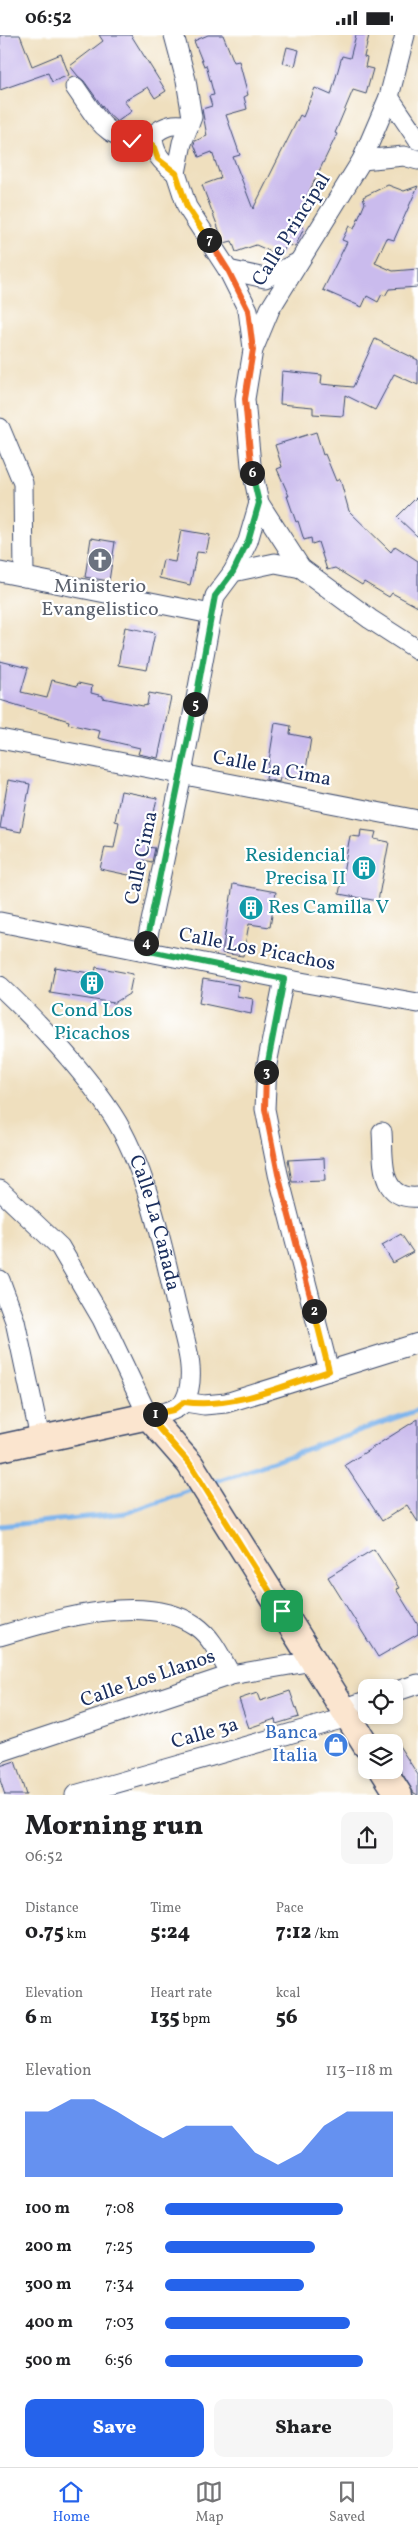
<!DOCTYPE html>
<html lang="en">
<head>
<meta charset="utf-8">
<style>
  body { margin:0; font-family:Vollkorn,serif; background:#f6f6f6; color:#202124; height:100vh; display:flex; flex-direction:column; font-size:19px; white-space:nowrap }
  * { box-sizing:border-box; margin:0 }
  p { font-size:16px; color:#757577 }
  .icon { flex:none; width:28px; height:28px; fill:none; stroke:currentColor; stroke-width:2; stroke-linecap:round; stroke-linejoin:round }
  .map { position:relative; height:1760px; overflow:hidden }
  .details { display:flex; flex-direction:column; background:#fff; flex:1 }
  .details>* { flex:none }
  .buttons { position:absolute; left:358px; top:1644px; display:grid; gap:10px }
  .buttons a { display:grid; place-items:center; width:45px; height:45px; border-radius:10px; background:#fff; box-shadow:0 2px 8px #0003; font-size:25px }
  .pin { position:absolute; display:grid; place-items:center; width:42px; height:42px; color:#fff; margin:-21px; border-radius:10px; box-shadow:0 2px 8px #0006 }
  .km { position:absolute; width:25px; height:25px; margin:-12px; border-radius:50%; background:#222; color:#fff; font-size:14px; line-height:25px; text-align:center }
  .round { display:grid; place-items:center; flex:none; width:52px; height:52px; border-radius:10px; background:#f6f6f6 }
  .overview { display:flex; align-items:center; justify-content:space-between; height:85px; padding:0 25px }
  h1 { font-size:28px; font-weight:800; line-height:38px }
  .figures { display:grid; grid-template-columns:repeat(3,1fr); gap:8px; height:85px; padding:5px 25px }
  .figures div { display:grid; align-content:center }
  .figures b { font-size:21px; font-weight:800 }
  .figures small { font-size:14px; font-weight:400 }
  .figures p { font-size:14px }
  .chart { height:140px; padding:10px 25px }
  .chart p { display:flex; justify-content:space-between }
  .chart svg { width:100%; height:90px; margin-top:5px; fill:#2563eb; opacity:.7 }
  .action { display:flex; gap:10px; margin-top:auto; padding:10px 25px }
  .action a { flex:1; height:58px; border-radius:10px; background:#2563eb; color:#fff; font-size:20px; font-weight:800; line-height:58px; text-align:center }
  .action a+a { background:#f6f6f6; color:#202124 }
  ul { padding:0 25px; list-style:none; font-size:16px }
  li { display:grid; grid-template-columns:80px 60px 1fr; align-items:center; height:38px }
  li i { height:12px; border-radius:6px; background:#2563eb }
  .status { display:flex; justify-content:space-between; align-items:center; height:35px; padding:0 25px; background:#fff; direction:ltr }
  .status svg { height:14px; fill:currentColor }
  .tab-bar { display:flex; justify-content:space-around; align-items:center; height:70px; border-top:1px solid #e0e0e0; background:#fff; font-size:14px; color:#757577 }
  .tab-bar a { display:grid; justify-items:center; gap:2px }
  .tab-bar .current { color:#2563eb }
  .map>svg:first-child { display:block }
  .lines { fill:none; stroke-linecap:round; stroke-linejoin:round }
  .stream { stroke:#7db4ec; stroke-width:5 }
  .building { fill:#cabbed }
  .street-casing { stroke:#3b496c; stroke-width:21 }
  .secondary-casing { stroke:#3b496c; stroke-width:29 }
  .street { stroke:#fff; stroke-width:19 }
  .secondary { stroke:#fbe5cf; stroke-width:26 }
  .split-1-casing { stroke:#fff; stroke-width:10 }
  .split-2-casing { stroke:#fff; stroke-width:10 }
  .split-3-casing { stroke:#fff; stroke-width:10 }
  .split-4-casing { stroke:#fff; stroke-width:10 }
  .split-5-casing { stroke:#fff; stroke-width:10 }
  .split-6-casing { stroke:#fff; stroke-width:10 }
  .split-7-casing { stroke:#fff; stroke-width:10 }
  .split-8-casing { stroke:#fff; stroke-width:10 }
  .split-1 { stroke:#f5b400; stroke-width:6 }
  .split-2 { stroke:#f5b400; stroke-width:6 }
  .split-3 { stroke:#f0652b; stroke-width:6 }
  .split-4 { stroke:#22a559; stroke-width:6 }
  .split-5 { stroke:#22a559; stroke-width:6 }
  .split-6 { stroke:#22a559; stroke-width:6 }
  .split-7 { stroke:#f0652b; stroke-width:6 }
  .split-8 { stroke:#f5b400; stroke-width:6 }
  .labels { text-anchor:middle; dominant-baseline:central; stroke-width:4.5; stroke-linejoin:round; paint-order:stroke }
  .street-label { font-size:20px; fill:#1b2f5e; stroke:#fff }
  .worship-label { font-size:20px; fill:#5b616d; stroke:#fff }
  .culture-label { font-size:20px; fill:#0d838f; stroke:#fff; text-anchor:end }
  .shop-label { font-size:20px; fill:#366cbe; stroke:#fff; text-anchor:end }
</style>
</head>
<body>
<div class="status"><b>06:52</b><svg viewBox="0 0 49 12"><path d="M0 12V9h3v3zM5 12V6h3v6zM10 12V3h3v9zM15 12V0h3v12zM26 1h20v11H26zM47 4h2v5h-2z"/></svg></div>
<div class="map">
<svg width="418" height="1760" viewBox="0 0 418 1760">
  <rect width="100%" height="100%" fill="#fff"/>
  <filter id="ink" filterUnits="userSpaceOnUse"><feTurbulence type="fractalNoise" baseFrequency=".02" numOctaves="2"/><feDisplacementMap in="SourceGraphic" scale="10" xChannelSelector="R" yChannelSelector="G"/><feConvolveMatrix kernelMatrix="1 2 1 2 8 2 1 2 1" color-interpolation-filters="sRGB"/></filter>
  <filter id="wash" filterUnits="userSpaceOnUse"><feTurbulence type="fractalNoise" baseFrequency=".0096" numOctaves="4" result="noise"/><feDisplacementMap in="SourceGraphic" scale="20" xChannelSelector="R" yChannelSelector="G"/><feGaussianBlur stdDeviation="1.12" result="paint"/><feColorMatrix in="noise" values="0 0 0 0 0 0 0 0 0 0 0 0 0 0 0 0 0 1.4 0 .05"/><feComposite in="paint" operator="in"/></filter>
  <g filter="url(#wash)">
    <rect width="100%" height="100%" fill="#efdfbe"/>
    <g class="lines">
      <g class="stream">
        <path d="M210 1448 418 1375"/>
        <path d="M0 1491 126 1478 197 1453"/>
      </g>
    </g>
    <g id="blocks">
      <g class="building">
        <path d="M0 0H20L32 31 61 19 69 40 52 47 48 38 0 55Z"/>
        <path d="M99 0H131L166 56 155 63 148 52 124 66 132 76 117 87 107 78 84 46 78 41 70 31 103 6Z"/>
        <path d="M208 0H223L234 27 239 26 248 60 244 62 247 74 226 80 240 120 233 122 253 174 300 80 303 82 315 53 331 60 342 21 350 23 356 0H369L364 22 367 23 365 32 373 34 366 59 353 55 335 98 337 99 294 188 304 193 295 212 287 209 281 221 256 210 236 217 232 206 224 208 202 150 221 143 212 117 199 122 194 109 195 106 207 101 202 74 212 71 209 61 214 60 206 30 204 31 194 6Z"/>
        <path d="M287 12 299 15 295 31 283 28Z"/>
        <path d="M388 150 404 156 418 151 394 205 387 203 375 228 393 236 418 234V252L389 254 385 261 382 259 378 267 367 261 362 272 323 255 347 207 342 205 349 191 354 194 365 168 363 162Z"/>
        <path d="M375 304 418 325V350L394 339 375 375 345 360 343 381 313 379V372L280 369 282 336 322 340 321 349 353 352Z"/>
        <path d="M316 397 323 420 325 419 336 446 340 444 349 476 391 517 395 511 418 526V572L392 558 389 562 364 547 362 550 335 533 327 535 318 507 312 509 311 503 304 505 298 486 296 487 287 461H289L277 434 282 432 275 410Z"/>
        <path d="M418 461V502L397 482Z"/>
        <path d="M181 495 210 500 206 518 197 517 190 550 159 543 163 525 175 527Z"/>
        <path d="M91 503 115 507 109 546 85 542Z"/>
        <path d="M125 592 155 598 147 635 118 630Z"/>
        <path d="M0 626 28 633 21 657 47 663 52 645 77 651 78 648 92 651 91 658 103 661V663L143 671 147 670 149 658 171 662 158 723 138 719 140 713 98 703 100 696 68 689 69 686 0 665Z"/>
        <path d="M275 688 291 691 290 699 311 703 305 741 295 740 294 745 280 743 279 747 266 744Z"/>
        <path d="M8 745 30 749 21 797 0 793Z"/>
        <path d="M121 756 157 763 147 812 155 813 152 827 142 825 138 842 100 834 105 812 114 813 119 787 115 786Z"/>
        <path d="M361 795 376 797 374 804 389 807 378 866 339 859 350 801 360 802Z"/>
        <path d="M233 849 276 857 270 892 249 889 243 921 222 918Z"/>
        <path d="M55 932 95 939 96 932 133 939 129 959 114 968 50 958Z"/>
        <path d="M203 944 238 950 237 961 253 964 251 979 199 968Z"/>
        <path d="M324 1123 325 1146 292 1147 288 1125Z"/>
        <path d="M401 1199 413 1217 393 1228 382 1210Z"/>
        <path d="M418 1384V1487L407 1470 382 1486 345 1430Z"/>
        <path d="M374 1514 399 1553 396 1554 418 1590V1599L378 1622 328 1542Z"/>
        <path d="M290 1656 299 1682 276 1689 275 1684 249 1693 239 1664 257 1658 260 1666Z"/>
        <path d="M394 1703 418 1740V1760L414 1758 394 1725Z"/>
        <path d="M15 1726 26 1760H5L0 1745V1731Z"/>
      </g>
    </g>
  </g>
  <g filter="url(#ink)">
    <use href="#blocks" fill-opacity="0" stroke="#3b496c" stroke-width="1"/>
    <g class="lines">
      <defs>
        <g id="street">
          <path d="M174 0 186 45 192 82 182 108 176 138 187 172 228 235 248 275 253 313"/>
          <path d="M405 0 389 62 362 125 270 274 253 315 245 364 251 430 259 468 301 533 370 584 418 615"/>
          <path d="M75 52C103 92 102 101 153 110"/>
          <path d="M389 62 418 105"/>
          <path d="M362 125 404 121 418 125"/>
          <path d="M176 138C162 127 153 119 153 100 165 90 174 88 189 91"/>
          <path d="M228 235 265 243 297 228"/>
          <path d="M0 393 23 448 24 542"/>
          <path d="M0 537 211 579"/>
          <path d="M233 537 248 506 259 468"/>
          <path d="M0 704 418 785"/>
          <path d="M0 887 284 944 418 968"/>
          <path d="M145 915 182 739 215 561 233 537 275 528 301 533"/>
          <path d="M284 944 267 1029 265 1074 278 1139 329 1336"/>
          <path id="s1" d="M0 951C39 988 82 1034 112 1079 146 1131 162 1209 176 1269 182 1297 199 1338 185 1365 179 1377 160 1378 148 1381L102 1284 60 1212 0 1155"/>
          <path d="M382 1097C384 1125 378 1165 418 1162"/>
          <path d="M0 1245 15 1286 40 1403"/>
          <path d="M185 1367 204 1370 226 1368 418 1308"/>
          <path d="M0 1601C54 1585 145 1556 196 1591 213 1603 221 1623 231 1640"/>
          <path d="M394 1657 418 1649"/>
          <path d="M343 1674 366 1666"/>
          <path d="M0 1717 231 1640 313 1626"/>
          <path d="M75 1760 348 1682"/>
        </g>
        <g id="secondary">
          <path d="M0 1413 148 1381 190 1429 366 1710"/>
          <path d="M383 1735 399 1760"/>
        </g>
      </defs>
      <use href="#street" class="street-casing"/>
      <use href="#secondary" class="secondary-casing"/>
      <use href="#street" class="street"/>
      <use href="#secondary" class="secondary"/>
    </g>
  </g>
  <g class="lines" filter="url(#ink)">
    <defs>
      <path id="split-1" d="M155 1379 148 1381 190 1429 282 1576"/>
      <path id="split-2" d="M155 1379 173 1375 184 1367C234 1374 282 1351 329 1336L314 1276"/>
      <path id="split-3" d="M266 1037 265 1074 278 1139 314 1276"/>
      <path id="split-4" d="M146 908 145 915 284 944 266 1037"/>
      <path id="split-5" d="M146 908 195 669"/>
      <path id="split-6" d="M195 669 215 561 233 537 248 506 259 468 252 438"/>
      <path id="split-7" d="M209 205 228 235 248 275 253 315 245 364 252 438"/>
      <path id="split-8" d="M132 106 153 110 158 124 176 138 187 172 209 205"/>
    </defs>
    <use href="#split-1" class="split-1-casing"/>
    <use href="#split-2" class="split-2-casing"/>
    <use href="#split-3" class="split-3-casing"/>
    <use href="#split-4" class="split-4-casing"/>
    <use href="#split-5" class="split-5-casing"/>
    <use href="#split-6" class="split-6-casing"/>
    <use href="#split-7" class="split-7-casing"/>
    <use href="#split-8" class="split-8-casing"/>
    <use href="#split-1" class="split-1"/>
    <use href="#split-2" class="split-2"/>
    <use href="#split-3" class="split-3"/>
    <use href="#split-4" class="split-4"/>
    <use href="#split-5" class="split-5"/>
    <use href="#split-6" class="split-6"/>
    <use href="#split-7" class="split-7"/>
    <use href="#split-8" class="split-8"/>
  </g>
  <defs>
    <symbol id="church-disc" viewBox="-11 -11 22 22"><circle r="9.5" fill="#6b7280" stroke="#fff"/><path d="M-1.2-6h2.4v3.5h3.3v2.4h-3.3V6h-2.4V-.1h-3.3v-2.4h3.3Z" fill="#fff"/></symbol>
    <symbol id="building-disc" viewBox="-11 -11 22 22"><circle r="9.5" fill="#0f9aa8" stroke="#fff"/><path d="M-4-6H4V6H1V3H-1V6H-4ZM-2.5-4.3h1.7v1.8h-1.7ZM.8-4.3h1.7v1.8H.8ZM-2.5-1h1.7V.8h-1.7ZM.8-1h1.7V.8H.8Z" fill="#fff"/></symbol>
    <symbol id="shop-disc" viewBox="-11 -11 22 22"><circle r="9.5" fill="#3f7fe0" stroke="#fff"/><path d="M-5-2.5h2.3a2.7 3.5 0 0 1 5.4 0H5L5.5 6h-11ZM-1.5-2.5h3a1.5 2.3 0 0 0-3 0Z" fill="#fff"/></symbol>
  </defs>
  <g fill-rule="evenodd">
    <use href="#church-disc" x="86" y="511" width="28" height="28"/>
    <use href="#building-disc" x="350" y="819" width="28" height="28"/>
    <use href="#building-disc" x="237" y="859" width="28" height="28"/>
    <use href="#building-disc" x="78" y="934" width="28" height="28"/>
    <use href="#shop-disc" x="322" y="1696" width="28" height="28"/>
  </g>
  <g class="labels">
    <g class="street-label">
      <text transform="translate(292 195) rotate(-58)">Calle Principal</text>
      <text transform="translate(272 734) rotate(11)">Calle La Cima</text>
      <text transform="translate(142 823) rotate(-78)">Calle Cima</text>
      <text transform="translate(257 915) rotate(11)">Calle Los Picachos</text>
      <text stroke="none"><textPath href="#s1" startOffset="288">Calle La Cañada</textPath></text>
      <text transform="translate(148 1644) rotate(-19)">Calle Los Llanos</text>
      <text transform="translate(205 1699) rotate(-16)">Calle 3a</text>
    </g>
    <g class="worship-label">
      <text x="100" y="552">Ministerio<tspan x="100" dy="23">Evangelistico</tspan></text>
    </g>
    <g class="culture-label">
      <text x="346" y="821">Residencial<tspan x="346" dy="23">Precisa II</tspan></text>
      <text x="268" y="873" text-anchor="start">Res Camilla V</text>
      <text x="92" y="976" text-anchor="middle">Cond Los<tspan x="92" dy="23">Picachos</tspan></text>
    </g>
    <g class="shop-label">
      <text x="318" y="1698">Banca<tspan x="318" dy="23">Italia</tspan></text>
    </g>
  </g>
</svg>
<div class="buttons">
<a><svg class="icon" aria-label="locate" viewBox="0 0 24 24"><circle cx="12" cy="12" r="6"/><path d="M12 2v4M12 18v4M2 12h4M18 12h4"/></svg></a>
<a><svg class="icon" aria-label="layers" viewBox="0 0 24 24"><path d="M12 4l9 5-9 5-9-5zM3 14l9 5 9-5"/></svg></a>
</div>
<div class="pin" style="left:282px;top:1576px;background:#1e9e55"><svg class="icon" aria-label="arrive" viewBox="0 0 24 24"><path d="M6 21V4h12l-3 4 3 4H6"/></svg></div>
<div class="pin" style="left:132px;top:106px;background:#d93025"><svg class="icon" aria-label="check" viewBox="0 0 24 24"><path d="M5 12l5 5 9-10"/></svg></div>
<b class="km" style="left:155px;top:1379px">1</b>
<b class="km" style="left:314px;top:1276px">2</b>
<b class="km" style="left:266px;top:1037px">3</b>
<b class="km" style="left:146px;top:908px">4</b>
<b class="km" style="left:195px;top:669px">5</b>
<b class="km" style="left:252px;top:438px">6</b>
<b class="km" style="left:209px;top:205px">7</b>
</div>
<section class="details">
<div class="overview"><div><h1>Morning run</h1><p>06:52</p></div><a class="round"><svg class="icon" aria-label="share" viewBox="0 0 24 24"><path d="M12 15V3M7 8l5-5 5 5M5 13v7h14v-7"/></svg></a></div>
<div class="figures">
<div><p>Distance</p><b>0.75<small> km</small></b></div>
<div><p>Time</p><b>5:24</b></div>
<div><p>Pace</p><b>7:12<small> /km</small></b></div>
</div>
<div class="figures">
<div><p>Elevation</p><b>6<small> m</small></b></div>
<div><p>Heart rate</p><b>135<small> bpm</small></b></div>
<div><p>kcal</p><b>56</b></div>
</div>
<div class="chart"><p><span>Elevation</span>113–118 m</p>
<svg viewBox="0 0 160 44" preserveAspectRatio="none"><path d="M0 44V12L10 12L20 6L30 6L40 12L50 19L60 25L70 19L80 19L90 19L100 32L110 38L120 32L130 19L140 12L150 12L160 12V44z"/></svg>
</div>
<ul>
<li><b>100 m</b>7:08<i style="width:78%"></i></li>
<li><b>200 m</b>7:25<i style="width:66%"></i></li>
<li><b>300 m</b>7:34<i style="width:61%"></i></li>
<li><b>400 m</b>7:03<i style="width:81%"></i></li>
<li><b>500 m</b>6:56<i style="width:87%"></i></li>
</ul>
<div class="action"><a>Save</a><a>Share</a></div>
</section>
<nav class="tab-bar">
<a class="current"><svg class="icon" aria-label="home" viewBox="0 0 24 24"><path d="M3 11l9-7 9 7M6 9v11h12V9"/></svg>Home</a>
<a><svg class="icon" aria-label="map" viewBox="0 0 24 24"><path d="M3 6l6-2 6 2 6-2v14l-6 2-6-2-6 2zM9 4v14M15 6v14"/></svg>Map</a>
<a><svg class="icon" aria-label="saved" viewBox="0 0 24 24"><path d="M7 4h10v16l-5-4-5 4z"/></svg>Saved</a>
</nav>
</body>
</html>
